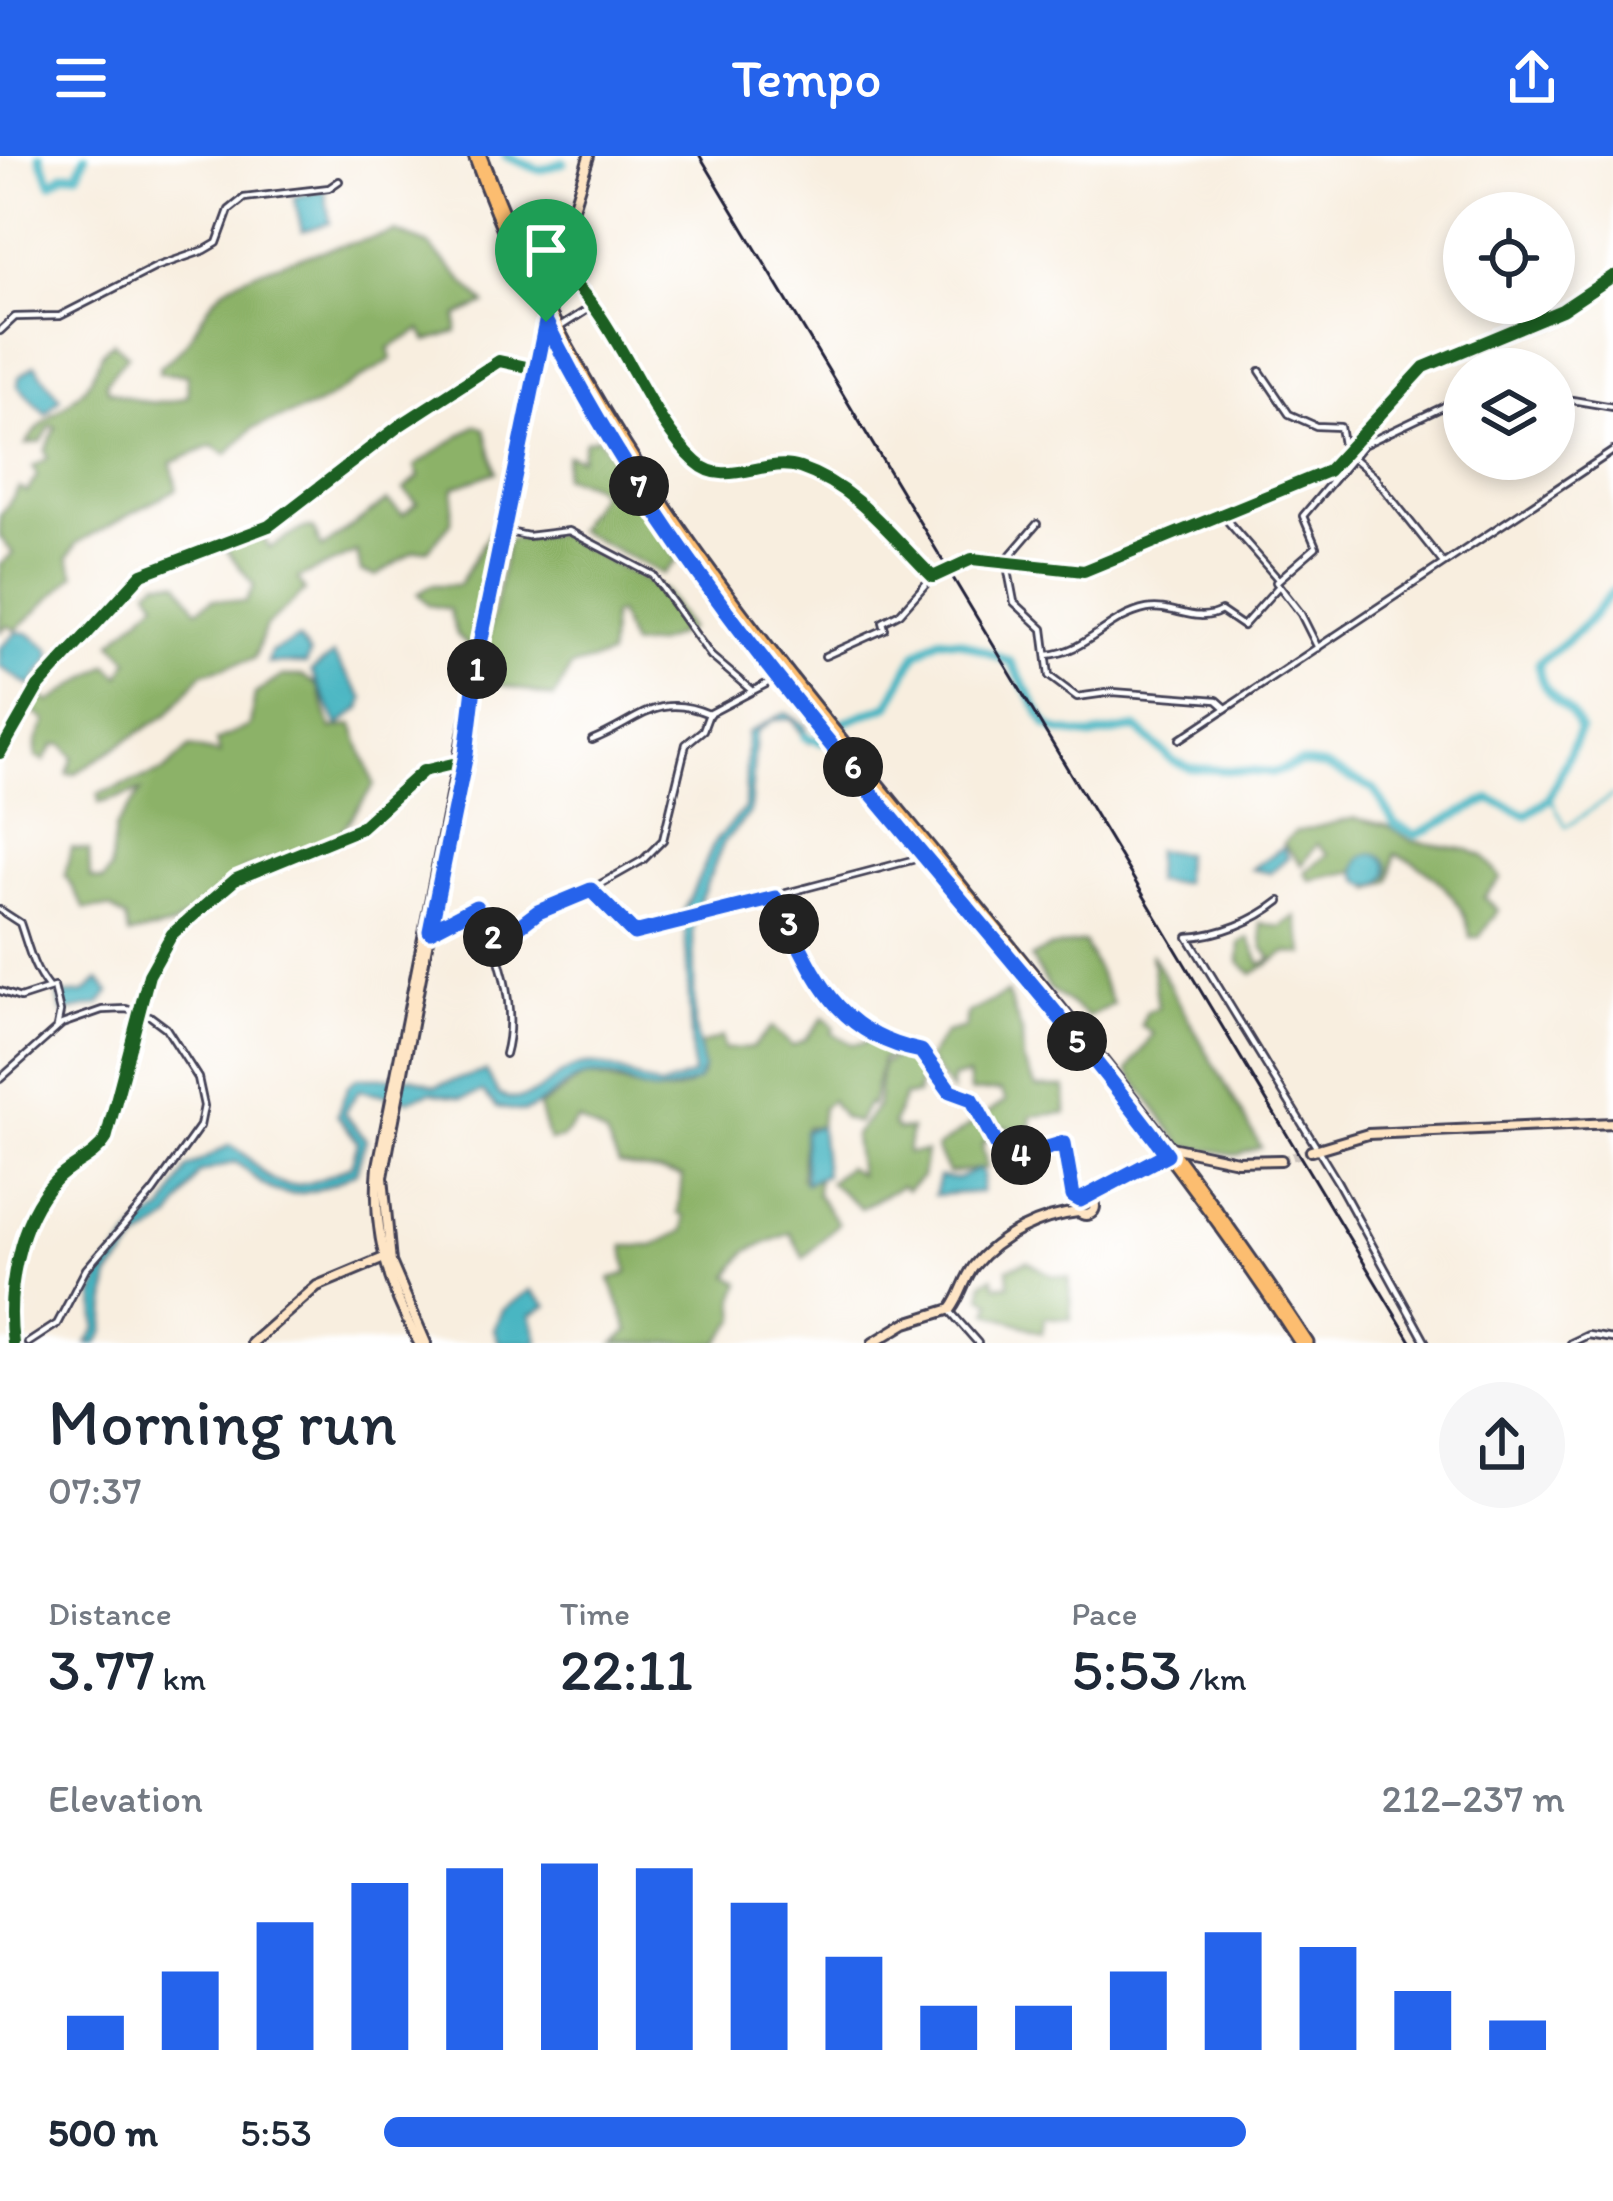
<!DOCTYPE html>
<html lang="en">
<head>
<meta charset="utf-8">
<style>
  body { margin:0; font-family:Itim,sans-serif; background:#f6f6f7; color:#1f2937; height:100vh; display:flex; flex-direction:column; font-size:45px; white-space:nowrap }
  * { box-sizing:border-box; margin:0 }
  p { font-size:39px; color:#747a83 }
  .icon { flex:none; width:66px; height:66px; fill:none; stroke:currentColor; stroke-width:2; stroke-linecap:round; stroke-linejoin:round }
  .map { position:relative; height:1187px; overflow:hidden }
  .side { display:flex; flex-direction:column; background:#fff; flex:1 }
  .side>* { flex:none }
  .buttons { position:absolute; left:1443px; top:36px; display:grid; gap:24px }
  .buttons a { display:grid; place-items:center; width:132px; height:132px; border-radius:50%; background:#fff; box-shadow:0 6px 18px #0003; font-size:60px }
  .pin { position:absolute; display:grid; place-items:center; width:102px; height:102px; color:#fff; margin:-123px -51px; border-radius:50% 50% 50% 0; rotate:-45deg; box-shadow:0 0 12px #0007 }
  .pin .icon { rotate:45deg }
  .km { position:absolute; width:60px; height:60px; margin:-30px; border-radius:50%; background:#222; color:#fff; font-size:33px; line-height:60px; text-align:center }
  .round { display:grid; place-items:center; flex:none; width:126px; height:126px; border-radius:63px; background:#f6f6f7 }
  .summary { display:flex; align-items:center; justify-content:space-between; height:204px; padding:0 48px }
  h1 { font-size:66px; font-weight:600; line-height:90px }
  .stats { display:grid; grid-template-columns:repeat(3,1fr); gap:18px; height:204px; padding:12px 48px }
  .stats div { display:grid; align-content:center }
  .stats b { font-size:60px; font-weight:600 }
  .stats small { font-size:33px; font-weight:400 }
  .stats p { font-size:33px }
  .chart { height:336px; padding:24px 48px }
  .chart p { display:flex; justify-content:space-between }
  .chart svg { width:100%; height:216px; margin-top:12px; stroke:#2563eb; stroke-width:6 }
  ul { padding:0 48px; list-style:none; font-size:39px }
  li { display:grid; grid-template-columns:192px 144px 1fr; align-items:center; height:90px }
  li i { height:30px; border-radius:15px; background:#2563eb }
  header { display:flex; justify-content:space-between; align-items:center; height:156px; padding:0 48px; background:#2563eb; color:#fff; font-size:54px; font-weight:600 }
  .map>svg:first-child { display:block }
  .forest { fill:#8cb267; stroke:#576a51; stroke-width:3 }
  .water { fill:#48b6c2; stroke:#356c7e; stroke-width:3 }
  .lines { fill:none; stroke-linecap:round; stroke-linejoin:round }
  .stream { stroke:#48b6c2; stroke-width:3 }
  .river { stroke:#48b6c2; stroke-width:9 }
  .secondary-tunnel { stroke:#cdc5be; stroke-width:8; stroke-dasharray:8 4; stroke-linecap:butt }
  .street-casing { stroke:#424154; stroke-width:10 }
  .secondary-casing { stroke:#424154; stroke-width:14 }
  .primary-casing { stroke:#424154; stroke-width:15 }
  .street { stroke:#fff; stroke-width:4.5 }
  .secondary { stroke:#fee5c5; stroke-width:8 }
  .primary { stroke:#fcbd6f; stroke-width:9 }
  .rail { stroke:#22223b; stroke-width:3 }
  .cycleway-casing { stroke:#fff; stroke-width:20 }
  .cycleway { stroke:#1b5e20; stroke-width:12 }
  .route-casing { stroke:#fff; stroke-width:24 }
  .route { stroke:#2563eb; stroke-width:15 }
</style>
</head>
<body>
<header><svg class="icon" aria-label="menu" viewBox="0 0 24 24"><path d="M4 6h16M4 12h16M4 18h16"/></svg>Tempo<svg class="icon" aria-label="share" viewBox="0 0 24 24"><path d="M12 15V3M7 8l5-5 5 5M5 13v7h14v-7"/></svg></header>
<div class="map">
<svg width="1613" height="1187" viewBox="0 0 1613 1187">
  <rect width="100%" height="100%" fill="#fff"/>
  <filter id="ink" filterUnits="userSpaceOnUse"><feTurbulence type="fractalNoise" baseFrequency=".00833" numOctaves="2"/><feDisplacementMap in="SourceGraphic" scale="24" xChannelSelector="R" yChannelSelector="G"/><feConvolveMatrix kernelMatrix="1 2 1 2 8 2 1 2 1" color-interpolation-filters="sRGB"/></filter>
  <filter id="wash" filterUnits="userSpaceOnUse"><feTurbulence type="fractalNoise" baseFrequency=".004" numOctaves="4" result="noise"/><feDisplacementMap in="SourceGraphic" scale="48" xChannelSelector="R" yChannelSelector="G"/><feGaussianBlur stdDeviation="2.7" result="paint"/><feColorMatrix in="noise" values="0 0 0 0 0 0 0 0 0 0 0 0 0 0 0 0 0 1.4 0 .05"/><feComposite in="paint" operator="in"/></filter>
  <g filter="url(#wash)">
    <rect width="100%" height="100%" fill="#f8eedf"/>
    <g class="forest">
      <path d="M395 76 429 89 485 148 457 160V176L427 185 421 174 389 192 392 203 318 249 253 272 227 298 212 290 171 307 177 333 77 387 68 402 75 419 16 474 7 469 0 476V409L13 397 0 381V360L19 332 27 336 37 320 33 311 48 302 45 295 56 271 51 269 41 286 26 288C45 258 76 246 88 227 99 211 96 199 113 186L128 199 106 226 108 234C137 245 158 253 188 240L187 219 159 217 160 210C200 185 199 151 225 132 261 106 349 89 395 76Z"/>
      <path d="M476 269 485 273 496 316 454 331 451 367 428 394 415 395 376 420 361 416 357 396 298 422 305 435 266 470 254 503 203 517 168 558 74 618H67L73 601 63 588 54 589 44 605 36 601V587L46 565 28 551 36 537 50 546 108 509 120 520 129 504 112 486 157 445 149 433 158 425 179 426 197 454 213 443 246 446 254 429 224 391 261 378 270 392 304 372H313L322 392 387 345 403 359 417 347 404 334 419 321 415 310Z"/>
      <path d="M599 281 677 404 663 418 576 374 600 336 591 328 563 321 567 299 581 302 585 285Z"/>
      <path d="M490 375 495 376 472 493 457 479 449 453 429 449 418 438 431 429H459Z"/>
      <path d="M558 378 665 435 689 473 656 488 631 490 618 457 612 459 609 500 571 511 554 542 480 523 508 383Z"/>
      <path d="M282 520H303L318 530 331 573 353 569 374 629 338 680 245 713 173 770 129 779 126 763 110 752 85 753 65 719 71 692 89 694 90 722 103 725 110 714 115 672 141 635 99 647 98 638 164 615 190 591 220 598 216 585 250 570 255 538Z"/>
      <path d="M1355 662 1389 670 1412 685 1469 694 1483 700 1501 722 1484 741 1498 754 1479 781H1470C1466 746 1429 709 1395 698L1390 725 1370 734 1382 724 1386 709 1310 724 1305 716 1328 698 1317 688 1302 709 1283 687 1295 676Z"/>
      <path d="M1296 760 1305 798 1286 797 1253 818 1239 806 1240 787 1249 782 1261 808 1272 803 1263 791 1260 767 1280 771Z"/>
      <path d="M1084 786 1113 848 1088 861 1050 833 1031 802 1048 792Z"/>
      <path d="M1151 797 1261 991 1238 999 1182 989 1128 915 1153 878 1141 869 1147 855 1158 852Z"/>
      <path d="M1007 837 1022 876 1023 905 1036 931H1065L1066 957 1031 960 1032 970 1016 974 1003 970 982 988 987 1012 948 1017 936 992 1006 945 1001 935 970 936 968 920 952 922V936L927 903 945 877 965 872 967 858Z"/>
      <path d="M824 861 834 871 832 877 852 888 865 887 868 878 879 887 907 894 882 903 872 950 867 948 857 967 843 962 831 944 822 952 820 970 806 971 801 1022 807 1027 818 1022 817 1038 838 1067 804 1102 790 1077 747 1095 729 1120 741 1127 735 1143 737 1163 718 1187H614L629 1175 610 1123 628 1117 624 1090H653L684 1074V1059L678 1058 682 1020 619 1009 606 980 578 964 561 983 549 985 539 951 585 920C627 922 666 956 702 919L699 889 722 881 724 893 752 892 772 871 792 890 805 884Z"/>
      <path d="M908 896 922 915 917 939 904 940 893 968 897 974 911 973 907 997 926 996 922 1021 907 1034 901 1030 861 1052 829 1026 847 1011 859 1018 854 980 877 951 882 908Z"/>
      <path d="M1028 1105 1051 1119 1069 1121 1071 1163 1045 1161 1042 1177 988 1156 992 1146 982 1140 983 1126 993 1121 996 1129H1009L1008 1112Z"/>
    </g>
    <g class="water">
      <path d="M325 34 330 67 302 75 294 41Z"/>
      <path d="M35 209 60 242 46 258 18 230 19 221Z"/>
      <path d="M17 476 28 477 50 493 51 502 30 530 0 511V492Z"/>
      <path d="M298 483 310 498 306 508 268 507 271 496Z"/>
      <path d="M333 499 364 543 361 552 338 570 311 515Z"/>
      <path d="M786 556 805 570 810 588 791 563 773 564 756 576 750 657 724 686 693 761 695 871 703 913 697 925C632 953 640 917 589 920 565 922 546 949 523 956L497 951 483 936 463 942 431 936 409 944 359 934 344 957 366 983 356 1016C332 1030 293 1048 265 1030 254 1023 247 1013 235 1006L199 1017 171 1063 139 1085 109 1121 105 1175 98 1187H87L97 1172 94 1140 101 1117 141 1069 164 1055 187 1012 230 989C247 997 254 1010 268 1021 293 1040 327 1021 351 1009L358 986 337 959 348 930 357 922 412 921 435 930 486 915 499 939C536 955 552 912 586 909 612 907 636 925 660 931L693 919 684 755 715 685 745 652 747 577Z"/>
      <path d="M1283 691 1288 701 1270 717 1251 713Z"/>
      <path d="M1155 694 1184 697 1183 727 1154 726Z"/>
      <circle cx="1372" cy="714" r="16"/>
      <path d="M99 824 109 836 99 849 62 856 58 839 84 837Z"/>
      <path d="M820 970 825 1019 805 1027 804 975Z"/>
      <path d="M979 1013 984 1018 981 1036 934 1039 939 1021 957 1023Z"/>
      <path d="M530 1134 547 1150 531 1159 539 1187H499L494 1173 502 1154Z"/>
    </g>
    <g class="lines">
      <path class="stream" d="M1550 640 1566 671 1613 639"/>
      <g class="river">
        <path d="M40 0 51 27 64 18 78 17 85 0"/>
        <path d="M506 0 540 14 564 6"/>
        <path d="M805 581 822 586 847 565 889 549 916 498 940 483 960 485 1011 506 1047 569 1058 575 1091 580 1136 572 1173 605 1190 612 1273 617 1301 607 1324 610 1374 633 1396 669 1416 679 1490 643 1527 659 1549 643 1580 574C1571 546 1537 541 1539 507L1581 473 1613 435"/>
      </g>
    </g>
  </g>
  <g filter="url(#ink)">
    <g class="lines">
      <path class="secondary-tunnel" d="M1281 1004 1311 995"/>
      <defs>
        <g id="street">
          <path d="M557 115C613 148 642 258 696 306 726 334 765 300 801 312 857 331 892 381 933 421L972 403 1084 415 1328 315 1424 211 1562 154 1613 120"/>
          <path d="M557 173 593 150"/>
          <path d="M0 175 15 161 60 160 156 111 205 94 217 87 229 54 244 42 329 32 339 25"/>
          <path d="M1260 215 1289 258 1316 270 1340 271 1344 294 1373 319 1443 407"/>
          <path d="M1554 246 1572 244 1613 251"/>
          <path d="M1223 360 1278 423"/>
          <path d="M1037 368 1006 404 1014 446 1043 473 1049 520 1077 541 1113 536 1217 544 1226 552"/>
          <path d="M503 375 528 380 569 375 653 419 711 500 751 534"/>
          <path d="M1318 492 1301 458 1276 426 1316 391 1303 360 1363 289 1449 248 1464 250"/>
          <path d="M1047 499C1087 496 1107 461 1147 453 1172 448 1196 469 1221 455L1243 470 1277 432"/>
          <path d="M825 500 885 473 883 466 900 457 932 421"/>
          <path d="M1180 583 1613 295"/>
          <path d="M592 584C638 566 656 535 709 558L766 528"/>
          <path d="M590 734 643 704 663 684 686 588 703 574 709 558"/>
          <path d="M775 742 813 809 812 822C842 860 874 886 921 895L950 935 972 943 999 993 1024 999 1064 987 1073 1040 1080 1044"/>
          <path d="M1280 745C1255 765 1220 779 1188 781L1337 1025 1426 1187"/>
          <path d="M0 754 20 767C29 793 32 811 48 831"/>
          <path d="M433 774 476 751C499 791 518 852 505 898"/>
          <path d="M497 787 539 756 591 734 601 738 634 777 912 704"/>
          <path d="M0 835 20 842 54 831 60 856 57 871"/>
          <path d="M0 923 62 868 102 854 126 853 150 860 166 872 198 922 204 950 200 970 153 1036 86 1113 57 1168 28 1187"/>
          <path d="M949 1154 978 1187"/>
          <path d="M13 1187C6 1137 18 1063 55 1025 71 1008 93 1003 106 983L149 819 172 778 236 723 359 673 423 615 457 607"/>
          <path d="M1571 1187 1588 1179 1613 1183"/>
        </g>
        <g id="secondary">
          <path d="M0 597 38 531 142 418 269 370 399 270 499 205 536 213"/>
          <path d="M1171 991 1237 1005 1281 1004"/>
          <path d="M1311 995 1368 978 1613 967"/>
          <circle cx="1086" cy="1050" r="9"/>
          <path d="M1093 1041 1132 1012 1167 998"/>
          <path d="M252 1187 317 1130 384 1102"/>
          <path d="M419 1187C388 1132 372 1073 378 1010L521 285 564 81 589 0"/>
          <path d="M426 1187 391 1106 383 1021 473 547"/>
          <path d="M873 1187 906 1167 951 1153C961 1140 964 1123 974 1110 998 1080 1041 1060 1078 1056"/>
        </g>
        <g id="primary">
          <path d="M474 0C570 268 746 481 925 697 1056 855 1188 1014 1300 1187"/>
          <path d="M481 0C581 272 753 476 934 696 1064 856 1196 1014 1308 1187"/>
        </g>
      </defs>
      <use href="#street" class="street-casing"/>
      <use href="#secondary" class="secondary-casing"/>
      <use href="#primary" class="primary-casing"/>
      <use href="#street" class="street"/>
      <use href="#secondary" class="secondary"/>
      <use href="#primary" class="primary"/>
      <path class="rail" d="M700 0 1412 1187"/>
      <defs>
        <g id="cycleway">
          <path d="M557 115C613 148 642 257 696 306 726 334 765 300 800 312 857 331 892 381 933 421L972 403 1084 415 1328 315 1424 211 1562 154 1613 120"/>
          <path d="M0 597 38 531 142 418 269 370 399 270 499 205 536 213"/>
          <path d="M13 1187C6 1137 18 1063 55 1025 71 1008 93 1003 106 983L149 819 172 778 236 723 359 673 423 615 457 607"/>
        </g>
      </defs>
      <use href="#cycleway" class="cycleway-casing"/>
      <use href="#cycleway" class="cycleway"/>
    </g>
  </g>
  <g class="lines" filter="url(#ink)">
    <defs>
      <path id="route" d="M546 166C699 478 961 722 1167 998L1080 1044 1073 1040 1064 987 1024 999 999 993 972 943 950 935 921 895C831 877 814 815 775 742L634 777 591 734 538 756 497 787 476 751 430 775 466 598 478 498Z"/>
    </defs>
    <use href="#route" class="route-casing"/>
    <use href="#route" class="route"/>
  </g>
</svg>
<div class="buttons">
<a><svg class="icon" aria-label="locate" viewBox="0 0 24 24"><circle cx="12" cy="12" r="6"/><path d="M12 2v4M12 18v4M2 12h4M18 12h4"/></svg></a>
<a><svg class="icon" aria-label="layers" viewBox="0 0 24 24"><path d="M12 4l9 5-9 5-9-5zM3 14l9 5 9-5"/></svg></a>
</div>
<div class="pin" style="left:546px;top:166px;background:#1e9e55"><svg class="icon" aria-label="arrive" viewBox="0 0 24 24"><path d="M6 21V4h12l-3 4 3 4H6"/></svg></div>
<b class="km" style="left:477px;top:513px">1</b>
<b class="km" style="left:493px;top:781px">2</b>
<b class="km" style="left:789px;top:768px">3</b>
<b class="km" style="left:1021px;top:999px">4</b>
<b class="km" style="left:1077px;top:885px">5</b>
<b class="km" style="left:853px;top:611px">6</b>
<b class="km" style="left:639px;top:330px">7</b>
</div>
<section class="side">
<div class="summary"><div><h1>Morning run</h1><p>07:37</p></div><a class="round"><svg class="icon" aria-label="share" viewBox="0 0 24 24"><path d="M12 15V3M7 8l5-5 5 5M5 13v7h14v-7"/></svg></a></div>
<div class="stats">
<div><p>Distance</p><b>3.77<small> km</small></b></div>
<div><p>Time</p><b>22:11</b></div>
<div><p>Pace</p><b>5:53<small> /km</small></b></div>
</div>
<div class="chart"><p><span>Elevation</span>212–237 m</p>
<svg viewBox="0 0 160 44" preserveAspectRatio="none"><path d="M5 44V37M15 44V28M25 44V18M35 44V10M45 44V7M55 44V6M65 44V7M75 44V14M85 44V25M95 44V35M105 44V35M115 44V28M125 44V20M135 44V23M145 44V32M155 44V38"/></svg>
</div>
<ul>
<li><b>500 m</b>5:53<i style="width:73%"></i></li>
</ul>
</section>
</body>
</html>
